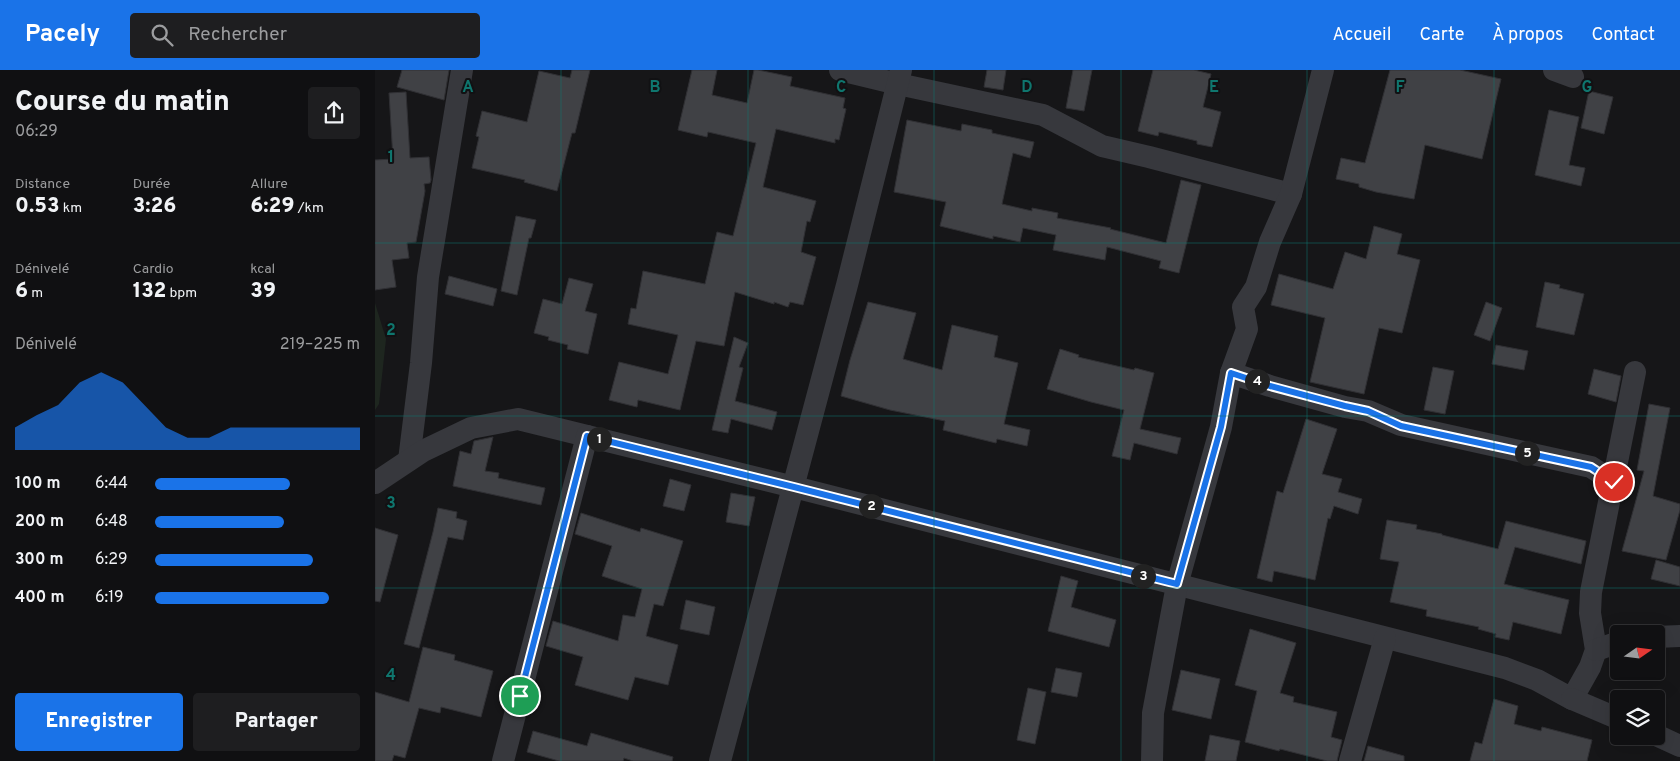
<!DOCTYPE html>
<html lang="fr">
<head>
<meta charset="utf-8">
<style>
  body { margin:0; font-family:Overpass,sans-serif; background:#1e1e20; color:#f1f3f6; height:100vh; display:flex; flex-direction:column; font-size:19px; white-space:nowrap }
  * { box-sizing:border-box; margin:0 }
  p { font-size:16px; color:#9c9d9f }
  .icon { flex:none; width:28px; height:28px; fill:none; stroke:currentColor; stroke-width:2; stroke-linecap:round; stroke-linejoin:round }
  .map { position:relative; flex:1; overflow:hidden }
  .panel { display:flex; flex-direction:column; background:#101012; width:375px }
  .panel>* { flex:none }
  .needle { width:32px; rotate:76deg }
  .controls { position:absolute; left:1235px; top:555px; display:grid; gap:10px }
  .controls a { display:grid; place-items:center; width:55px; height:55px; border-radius:5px; background:#101012; box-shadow:0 5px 20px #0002,0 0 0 1px #303032; font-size:25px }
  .pin { position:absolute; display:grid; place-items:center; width:42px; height:42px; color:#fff; margin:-21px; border:2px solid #fff; border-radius:50%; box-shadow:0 1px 5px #0007 }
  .km { position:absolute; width:25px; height:25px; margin:-12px; border-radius:50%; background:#222; color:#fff; font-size:14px; line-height:25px; text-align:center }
  .round { display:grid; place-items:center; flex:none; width:52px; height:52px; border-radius:5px; background:#1e1e20 }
  .head { display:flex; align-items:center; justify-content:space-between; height:85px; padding:0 15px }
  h1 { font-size:28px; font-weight:800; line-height:38px }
  .figures { display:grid; grid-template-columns:repeat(3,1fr); gap:8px; height:85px; padding:5px 15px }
  .figures div { display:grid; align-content:center }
  .figures b { font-size:21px; font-weight:800 }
  .figures small { font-size:14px; font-weight:400 }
  .figures p { font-size:14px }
  .chart { height:140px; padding:10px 15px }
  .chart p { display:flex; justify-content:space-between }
  .chart svg { width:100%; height:90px; margin-top:5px; fill:#1a73e8; opacity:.7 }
  .primary-button { display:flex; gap:10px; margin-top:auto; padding:10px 15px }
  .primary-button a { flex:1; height:58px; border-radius:5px; background:#1a73e8; color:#fff; font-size:20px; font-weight:800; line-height:58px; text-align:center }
  .primary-button a+a { background:#1e1e20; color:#f1f3f6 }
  ul { padding:0 15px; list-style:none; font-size:16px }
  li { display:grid; grid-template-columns:80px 60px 1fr; align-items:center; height:38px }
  li i { height:12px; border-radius:6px; background:#1a73e8 }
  header { display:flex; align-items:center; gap:30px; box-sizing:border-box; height:70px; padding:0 25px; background:#1a73e8; color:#fff }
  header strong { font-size:24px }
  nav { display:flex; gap:28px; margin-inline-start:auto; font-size:18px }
  .search { width:350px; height:45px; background:#1e1e20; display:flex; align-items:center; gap:12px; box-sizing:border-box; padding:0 18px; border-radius:5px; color:#9c9d9f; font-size:19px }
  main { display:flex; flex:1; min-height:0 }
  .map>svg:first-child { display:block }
  .green { fill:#1e261f }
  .building { fill:#404145; stroke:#303034 }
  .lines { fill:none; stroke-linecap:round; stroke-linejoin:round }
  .street { stroke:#37383d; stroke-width:22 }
  .route-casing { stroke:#fff; stroke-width:10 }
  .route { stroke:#1a73e8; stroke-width:6 }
  .grid { fill:none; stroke:#0f766e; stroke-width:1; stroke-opacity:0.55 }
  .grid-label { font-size:16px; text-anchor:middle; font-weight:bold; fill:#0f766e; stroke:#111113; stroke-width:4; stroke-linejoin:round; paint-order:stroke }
</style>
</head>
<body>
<header>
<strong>Pacely</strong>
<div class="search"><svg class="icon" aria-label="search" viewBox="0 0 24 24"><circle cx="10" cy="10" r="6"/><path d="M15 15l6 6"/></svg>Rechercher</div>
<nav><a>Accueil</a><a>Carte</a><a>À propos</a><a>Contact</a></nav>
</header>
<main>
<section class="panel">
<div class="head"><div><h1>Course du matin</h1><p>06:29</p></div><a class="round"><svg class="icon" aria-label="share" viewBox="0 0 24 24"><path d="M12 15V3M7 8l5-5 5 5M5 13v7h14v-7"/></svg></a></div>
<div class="figures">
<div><p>Distance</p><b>0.53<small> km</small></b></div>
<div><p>Durée</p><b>3:26</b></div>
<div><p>Allure</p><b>6:29<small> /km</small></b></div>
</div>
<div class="figures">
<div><p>Dénivelé</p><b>6<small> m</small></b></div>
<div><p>Cardio</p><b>132<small> bpm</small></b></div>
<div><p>kcal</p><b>39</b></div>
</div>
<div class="chart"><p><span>Dénivelé</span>219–225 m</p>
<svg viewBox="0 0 160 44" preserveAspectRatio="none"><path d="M0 44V33L10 27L20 22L30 11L40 6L50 11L60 22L70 33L80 38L90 38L100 33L110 33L120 33L130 33L140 33L150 33L160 33V44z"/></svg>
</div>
<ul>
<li><b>100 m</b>6:44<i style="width:66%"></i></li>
<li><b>200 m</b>6:48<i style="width:63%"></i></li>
<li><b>300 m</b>6:29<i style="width:77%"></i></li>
<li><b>400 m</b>6:19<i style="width:85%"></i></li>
</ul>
<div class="primary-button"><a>Enregistrer</a><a>Partager</a></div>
</section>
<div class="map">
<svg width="1305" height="691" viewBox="0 0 1305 691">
  <rect width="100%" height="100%" fill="#161618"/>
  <path class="green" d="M0 233 11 269 4 334 0 340Z"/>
  <g class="building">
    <path d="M27 0H74L69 30 22 17Z"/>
    <path d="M197 0H215L200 63H197L182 121 149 112 150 110 97 98 104 67 101 66 107 41 152 52 164 1 195 8Z"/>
    <path d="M317 0H342L337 25 372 33 379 0H383L417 7 415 16 470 28 468 38 471 39 464 70 460 69V73L401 59 388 117 441 131 435 152 432 151 426 182 441 187 428 235 415 232 413 237 399 232V234L360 222 349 276 321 271 305 340 263 330 262 337 234 330 244 292 293 304 303 265 253 254 256 238 261 239 268 201 330 214 342 162 358 166 381 73 333 62 332 67 303 60Z"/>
    <path d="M612 0H631L628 20 609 17Z"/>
    <path d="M698 0H717L709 41 691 38Z"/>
    <path d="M778 0H819L836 4 828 37 846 42 837 77 822 74V71L784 62 783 66 763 61Z"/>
    <path d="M1015 0H1085L1126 9 1107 89 1050 75 1039 129 1001 122 984 117V114L961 109 966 88 990 93Z"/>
    <path d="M1214 21 1238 27 1229 64 1206 58Z"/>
    <path d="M31 22 35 88 54 87 56 110 55 113 49 114 50 121 41 172 32 173 34 188 17 190 21 217 0 220V90L18 89 14 23Z"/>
    <path d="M1174 40 1204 47 1194 95 1210 98 1206 116 1160 105Z"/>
    <path d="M532 50 586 61 587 54 617 60V63L659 72 655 88 638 83 627 134 657 141V138L683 143 682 148 736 158 735 159 791 173 806 110 826 115 804 203 784 198 786 191 732 177 730 190 678 180 681 165 648 158 645 172 618 166V169L565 156 571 132 519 122Z"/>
    <path d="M141 146 161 150 156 168H154L142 225 126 221Z"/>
    <path d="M999 156 1027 164 1022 184 1045 190 1027 263 1004 258 989 324 935 312 950 248 896 235 904 204 958 219 970 182 991 189Z"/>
    <path d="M74 206 122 219 118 236 70 224Z"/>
    <path d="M194 208 218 214 210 241 222 244 213 284 192 279 193 275 173 270 174 267 159 263 168 229 187 234Z"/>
    <path d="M1170 212 1185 215 1184 218 1209 224 1199 265 1161 257Z"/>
    <path d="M493 232 541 243 528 289 567 300 577 255 623 266 619 287 643 293 629 354 655 360 652 376 622 369 621 373 568 360 570 351 515 340 466 326 475 290Z"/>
    <path d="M1111 232 1127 238 1115 271 1099 265Z"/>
    <path d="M359 267 373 273 364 297 368 298 360 331 402 342 397 360 356 349 353 363 337 360Z"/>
    <path d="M1121 275 1153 281 1149 300 1117 294Z"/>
    <path d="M685 279 704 285 703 287 759 300 760 298 779 303 765 359 806 368 802 384 759 373 755 390 737 386 749 340 716 332 672 319Z"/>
    <path d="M1058 297 1079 301 1070 344 1049 340Z"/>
    <path d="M1219 299 1246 306 1241 332 1213 324Z"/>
    <path d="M1274 334 1295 338 1278 426 1305 434V440L1291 490 1247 481 1269 401 1262 400Z"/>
    <path d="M931 349 962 359 947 404 967 409 963 422 987 429 983 444 959 436 955 449 953 448 940 510 899 501 897 512 882 508 902 421 908 423Z"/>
    <path d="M118 367 110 401 124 403 123 408 170 418 166 435 78 416 85 381 96 384 99 371Z"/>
    <path d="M295 409 316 415 309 441 288 436Z"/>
    <path d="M356 423 380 427 374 456 351 452Z"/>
    <path d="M63 438 82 442 81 448 92 451 88 470 73 467 44 578 29 574 58 462Z"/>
    <path d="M206 443 265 462 266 458 308 471 288 536 279 534 271 566 303 575 293 615 260 607 253 630 200 615 208 587 171 576 178 551 243 571 248 545 260 547 267 519 227 506 237 476 200 464Z"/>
    <path d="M1012 450 1042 455 1041 459 1067 464V465L1123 479 1131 451 1211 471 1206 494 1140 477 1129 514 1194 530 1186 564 1138 552 1134 570 1120 567 1121 564 1103 559 1104 557 1051 546 1052 540 1015 532 1024 492 1005 489Z"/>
    <path d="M0 458 23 465 5 532 0 531Z"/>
    <path d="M1281 490 1305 497V516L1276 509Z"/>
    <path d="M686 506 703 511 696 537 741 550 734 577 673 561Z"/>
    <path d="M311 530 340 537 334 565 305 559Z"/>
    <path d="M875 559 921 573 905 623 919 627 918 632 962 642 956 667 967 670 962 691H952L905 679 904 681 870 672 882 621 860 615Z"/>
    <path d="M48 577 80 585 79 590 118 601 106 647 66 637 65 643 44 638 30 688 19 685 17 691H0V622L34 632Z"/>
    <path d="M681 598 707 603 702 627 676 622Z"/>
    <path d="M806 600 845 609 836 649 797 640Z"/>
    <path d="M653 618 671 622 660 674 642 670Z"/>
    <path d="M1119 629 1143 636 1139 654 1166 661 1167 657 1217 670 1212 691H1095L1100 672 1107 674Z"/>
    <path d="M158 661 212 676 216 663 298 687 297 691H258L249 688 248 691H184L152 682Z"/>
    <path d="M835 665 865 671 861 691H830Z"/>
    <path d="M993 676 1029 686V691H989Z"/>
  </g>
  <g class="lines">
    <g class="street">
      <path d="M465 0 523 14 668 45 727 76 774 87 916 124"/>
      <path d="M1179 0 1198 7"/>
      <path d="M856 303 895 316 970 337 993 341 1026 355 1216 397 1239 412"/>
      <path d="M34 390 46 293 53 207 87 0"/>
      <path d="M0 413 48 381 96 358 143 349 419 417 1130 598 1162 610 1197 629 1215 597 1221 580 1215 543 1216 522 1260 302"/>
      <path d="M1281 567 1305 566"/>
      <path d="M1221 580 1244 572"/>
      <path d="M1197 629 1244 649"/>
      <path d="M1281 665 1305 676"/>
      <path d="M128 691 212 366"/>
      <path d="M345 691 472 215 526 0"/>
      <path d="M777 691 778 643 802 515 846 357 856 303 872 259 868 237 881 217 895 172 916 124 948 0"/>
      <path d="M975 691 1010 568"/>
    </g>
  </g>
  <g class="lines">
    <defs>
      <path id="route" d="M145 626 212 366 419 417 802 514 846 357 856 303 895 316 970 336 993 341 1026 356 1216 397 1239 412"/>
    </defs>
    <use href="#route" class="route-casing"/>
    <use href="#route" class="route"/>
  </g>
  <path class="grid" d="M186 0V691M373 0V691M559 0V691M746 0V691M932 0V691M1119 0V691M0 173H1305M0 346H1305M0 518H1305"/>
  <g class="grid-label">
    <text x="93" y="22">A</text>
    <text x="280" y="22">B</text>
    <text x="466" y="22">C</text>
    <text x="652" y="22">D</text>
    <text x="839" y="22">E</text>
    <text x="1025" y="22">F</text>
    <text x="1212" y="22">G</text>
    <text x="16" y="92">1</text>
    <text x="16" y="265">2</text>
    <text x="16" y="438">3</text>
    <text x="16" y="610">4</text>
  </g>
</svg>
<div class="controls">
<a><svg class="needle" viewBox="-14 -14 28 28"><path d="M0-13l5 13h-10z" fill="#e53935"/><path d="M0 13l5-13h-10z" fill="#9c9d9f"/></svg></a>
<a><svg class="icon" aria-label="layers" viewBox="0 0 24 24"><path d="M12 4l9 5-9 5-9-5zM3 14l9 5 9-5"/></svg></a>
</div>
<div class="pin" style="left:145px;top:626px;background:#1e9e55"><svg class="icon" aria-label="arrive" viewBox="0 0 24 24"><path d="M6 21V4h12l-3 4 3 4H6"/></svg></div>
<div class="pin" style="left:1239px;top:412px;background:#d93025"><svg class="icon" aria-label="check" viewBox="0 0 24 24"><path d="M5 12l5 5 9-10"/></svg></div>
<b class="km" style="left:224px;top:369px">1</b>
<b class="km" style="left:496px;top:436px">2</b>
<b class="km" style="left:768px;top:506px">3</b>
<b class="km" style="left:882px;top:311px">4</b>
<b class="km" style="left:1152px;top:383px">5</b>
</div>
</main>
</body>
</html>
